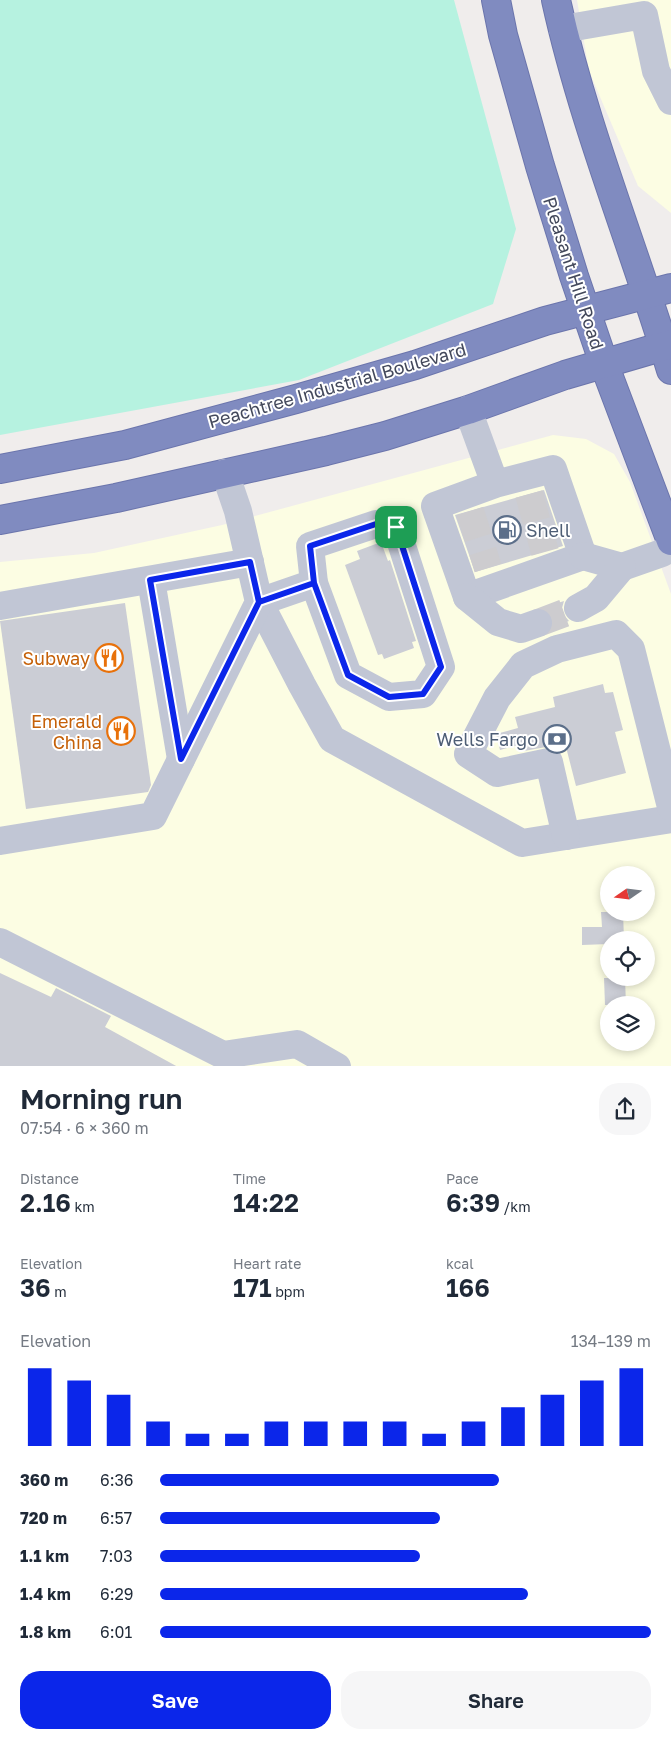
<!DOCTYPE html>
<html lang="en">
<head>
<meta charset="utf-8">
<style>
  body { margin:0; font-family:"Golos Text",sans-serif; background:#f6f6f7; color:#1f2937; height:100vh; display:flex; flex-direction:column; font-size:19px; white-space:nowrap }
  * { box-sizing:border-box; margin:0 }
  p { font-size:16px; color:#747a83 }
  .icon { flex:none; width:28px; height:28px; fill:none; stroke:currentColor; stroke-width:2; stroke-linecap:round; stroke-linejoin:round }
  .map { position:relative; height:1066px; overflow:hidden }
  .panel { display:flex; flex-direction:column; background:#fff; flex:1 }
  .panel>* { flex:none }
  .needle { width:32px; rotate:256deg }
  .fabs { position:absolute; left:600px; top:866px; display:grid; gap:10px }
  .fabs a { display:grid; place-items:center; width:55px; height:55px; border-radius:50%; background:#fff; box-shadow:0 2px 8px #0003; font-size:25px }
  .pin { position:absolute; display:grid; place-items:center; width:42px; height:42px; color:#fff; margin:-21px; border-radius:10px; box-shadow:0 2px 8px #0006 }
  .round { display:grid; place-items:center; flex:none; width:52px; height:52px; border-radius:20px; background:#f6f6f7 }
  .summary { display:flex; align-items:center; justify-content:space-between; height:85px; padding:0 20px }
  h1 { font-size:28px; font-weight:600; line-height:38px }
  .stats { display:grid; grid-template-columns:repeat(3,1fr); gap:8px; height:85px; padding:5px 20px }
  .stats div { display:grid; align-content:center }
  .stats b { font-size:25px; font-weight:600 }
  .stats small { font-size:14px; font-weight:400 }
  .stats p { font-size:14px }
  .chart { height:140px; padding:10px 20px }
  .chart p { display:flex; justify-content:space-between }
  .chart svg { width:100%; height:90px; margin-top:5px; stroke:#0b26ea; stroke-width:6 }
  .button { display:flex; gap:10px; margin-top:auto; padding:10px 20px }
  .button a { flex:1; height:58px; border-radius:20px; background:#0b26ea; color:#fff; font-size:20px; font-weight:600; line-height:58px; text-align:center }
  .button a+a { background:#f6f6f7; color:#1f2937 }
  ul { padding:0 20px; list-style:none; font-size:16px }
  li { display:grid; grid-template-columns:80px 60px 1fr; align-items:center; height:38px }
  li i { height:12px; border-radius:6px; background:#0b26ea }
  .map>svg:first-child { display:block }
  .commercial { fill:#fcfde3; fill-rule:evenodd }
  .green { fill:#b6f2e0 }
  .building { fill:#cbcdd5 }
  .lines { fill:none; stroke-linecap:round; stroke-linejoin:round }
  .minor-tunnel { stroke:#cdcccf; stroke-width:28; stroke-dasharray:28 14; stroke-linecap:butt }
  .highway-casing { stroke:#6b75ac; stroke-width:30 }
  .minor { stroke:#c1c6d5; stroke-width:28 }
  .highway { stroke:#808bc0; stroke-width:28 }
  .route-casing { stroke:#fff; stroke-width:10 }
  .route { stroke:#0b26ea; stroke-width:6 }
  .labels { text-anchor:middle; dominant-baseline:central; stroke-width:4; stroke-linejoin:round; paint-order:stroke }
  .street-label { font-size:18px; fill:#43485b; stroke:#fff }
  .service-label { font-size:18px; fill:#4e5e75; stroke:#fff; text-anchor:start }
  .food-label { font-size:18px; fill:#c56008; stroke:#fff; text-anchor:end }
</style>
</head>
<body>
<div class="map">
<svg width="671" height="1067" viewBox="0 0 671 1067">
  <rect width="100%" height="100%" fill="#f0edec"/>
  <g class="commercial">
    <path d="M577 0H671V213L638 186 589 71Z"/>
    <path d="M553 435 586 439 614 454 630 482 671 594V1066L0 1067V562L94 553 222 525ZM609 875H646V912H609ZM609 940H646V978H609ZM609 1005H646V1042H609Z"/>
  </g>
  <path class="green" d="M0 0H454L516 229 493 304 299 380 0 435Z"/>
  <g class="building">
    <path d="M544 490 563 546 475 572 455 515Z"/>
    <path d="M381 542 388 561 390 560 416 641 412 642 414 648 384 659 382 654 378 655 345 565 360 559 357 551Z"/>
    <path d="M564 601 562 608 564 615 569 621 553 626V617L548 611 542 608Z"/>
    <path d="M125 603 151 785 148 792 26 809 0 621Z"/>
    <path d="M603 684 605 693 613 692 623 730 615 732 626 773 576 786 566 747 557 749 553 747H546L524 751 522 744 500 750 496 734 518 728 515 717 555 707 553 697Z"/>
    <path d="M601 912H623L624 940H609V944L582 945V927H602Z"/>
    <path d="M0 973 51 997 56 988 111 1016 105 1027 178 1067H0Z"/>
    <path d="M604 978H625L626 1005H605Z"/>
  </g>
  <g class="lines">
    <g class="minor-tunnel">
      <path d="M529 494 545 552"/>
      <path d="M470 511 488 568"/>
      <path d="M538 623 578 608"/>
    </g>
    <defs>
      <g id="highway">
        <path d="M496 0 503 35 540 166 574 276 604 364 671 541"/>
        <path d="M556 0C584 127 634 247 671 370"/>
        <path d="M0 469 125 445 296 399 415 365 545 321 671 288"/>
        <path d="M0 520 116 498 326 451 385 436 468 410 565 375 671 344"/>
      </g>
    </defs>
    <use href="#highway" class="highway-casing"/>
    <g class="minor">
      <path d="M563 29 644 15 656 71 671 101"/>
      <path d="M468 410 495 484 435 506 467 597 583 556 553 469 495 484"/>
      <path d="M376 524 396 527 441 667 423 694 389 697 348 675 314 583 310 546Z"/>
      <path d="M583 556 622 567 662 553 671 548"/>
      <path d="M151 580 181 759"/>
      <path d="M314 583 259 602 302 685 332 739 522 843 671 819"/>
      <path d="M467 597 498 622 521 629 538 623"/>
      <path d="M0 606 250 562"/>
      <path d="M578 608 596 598 622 567"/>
      <path d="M566 836 549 762 497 773 468 754 497 698 523 665 557 649 616 634 631 649 671 807"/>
      <path d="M0 841 153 816 259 602 238 511 225 473"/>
      <path d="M0 942 223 1055 297 1044 337 1067"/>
    </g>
    <use href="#highway" class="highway"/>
  </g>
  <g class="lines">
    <defs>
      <path id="route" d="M396 527 376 524 310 546 314 583 259 602 250 562 150 580 181 759 259 602 314 583 348 675 389 697 423 694 441 667 396 527"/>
    </defs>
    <use href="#route" class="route-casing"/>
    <use href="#route" class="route"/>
  </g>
  <defs>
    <symbol id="fuel-ring" viewBox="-11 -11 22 22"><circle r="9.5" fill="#fff" stroke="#5c6f8a" stroke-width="1.5"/><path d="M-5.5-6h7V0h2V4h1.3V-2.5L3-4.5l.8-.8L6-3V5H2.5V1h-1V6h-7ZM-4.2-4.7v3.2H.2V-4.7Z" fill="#5c6f8a"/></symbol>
    <symbol id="restaurant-ring" viewBox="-11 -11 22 22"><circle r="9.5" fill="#fff" stroke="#e8710a" stroke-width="1.5"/><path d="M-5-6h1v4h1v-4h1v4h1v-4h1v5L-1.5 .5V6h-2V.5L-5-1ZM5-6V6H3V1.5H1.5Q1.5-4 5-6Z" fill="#e8710a"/></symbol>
    <symbol id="bank-ring" viewBox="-11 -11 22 22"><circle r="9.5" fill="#fff" stroke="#5c6f8a" stroke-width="1.5"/><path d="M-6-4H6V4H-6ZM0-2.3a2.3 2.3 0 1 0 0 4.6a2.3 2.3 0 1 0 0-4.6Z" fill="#5c6f8a"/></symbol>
  </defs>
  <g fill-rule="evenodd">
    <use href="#fuel-ring" x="491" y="514" width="32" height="32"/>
    <use href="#restaurant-ring" x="93" y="642" width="32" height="32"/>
    <use href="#restaurant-ring" x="105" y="715" width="32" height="32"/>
    <use href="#bank-ring" x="541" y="723" width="32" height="32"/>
  </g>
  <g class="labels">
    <g class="street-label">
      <text transform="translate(574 273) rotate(72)">Pleasant Hill Road</text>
      <text transform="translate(337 385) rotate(-16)">Peachtree Industrial Boulevard</text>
    </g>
    <g class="service-label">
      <text x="526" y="530">Shell</text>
      <text x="538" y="739" text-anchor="end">Wells Fargo</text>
    </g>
    <g class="food-label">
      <text x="90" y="658">Subway</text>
      <text x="102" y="721">Emerald<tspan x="102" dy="21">China</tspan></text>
    </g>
  </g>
</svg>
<div class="fabs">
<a><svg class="needle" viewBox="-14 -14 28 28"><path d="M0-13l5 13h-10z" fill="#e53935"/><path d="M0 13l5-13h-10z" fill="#747a83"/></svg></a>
<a><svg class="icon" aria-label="locate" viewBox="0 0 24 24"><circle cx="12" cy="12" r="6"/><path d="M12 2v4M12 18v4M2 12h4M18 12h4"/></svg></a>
<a><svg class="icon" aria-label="layers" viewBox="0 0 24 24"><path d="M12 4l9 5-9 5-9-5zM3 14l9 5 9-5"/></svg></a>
</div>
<div class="pin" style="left:396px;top:527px;background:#1e9e55"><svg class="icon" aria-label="arrive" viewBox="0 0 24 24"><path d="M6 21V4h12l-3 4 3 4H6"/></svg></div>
</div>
<section class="panel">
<div class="summary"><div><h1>Morning run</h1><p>07:54 · 6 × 360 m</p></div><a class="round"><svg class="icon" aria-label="share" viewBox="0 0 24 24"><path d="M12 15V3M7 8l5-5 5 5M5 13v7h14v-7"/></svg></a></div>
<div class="stats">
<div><p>Distance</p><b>2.16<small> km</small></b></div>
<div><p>Time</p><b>14:22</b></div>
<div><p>Pace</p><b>6:39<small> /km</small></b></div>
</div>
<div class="stats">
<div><p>Elevation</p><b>36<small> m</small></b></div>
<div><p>Heart rate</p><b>171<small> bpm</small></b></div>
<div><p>kcal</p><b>166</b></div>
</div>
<div class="chart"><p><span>Elevation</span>134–139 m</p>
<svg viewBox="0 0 160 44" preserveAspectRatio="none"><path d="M5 44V6M15 44V12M25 44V19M35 44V32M45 44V38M55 44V38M65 44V32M75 44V32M85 44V32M95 44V32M105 44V38M115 44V32M125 44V25M135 44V19M145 44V12M155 44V6"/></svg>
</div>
<ul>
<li><b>360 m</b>6:36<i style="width:69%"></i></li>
<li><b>720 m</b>6:57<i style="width:57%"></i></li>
<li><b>1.1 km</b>7:03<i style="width:53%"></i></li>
<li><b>1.4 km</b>6:29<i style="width:75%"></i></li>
<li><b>1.8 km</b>6:01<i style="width:100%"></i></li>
</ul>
<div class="button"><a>Save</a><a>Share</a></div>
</section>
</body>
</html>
